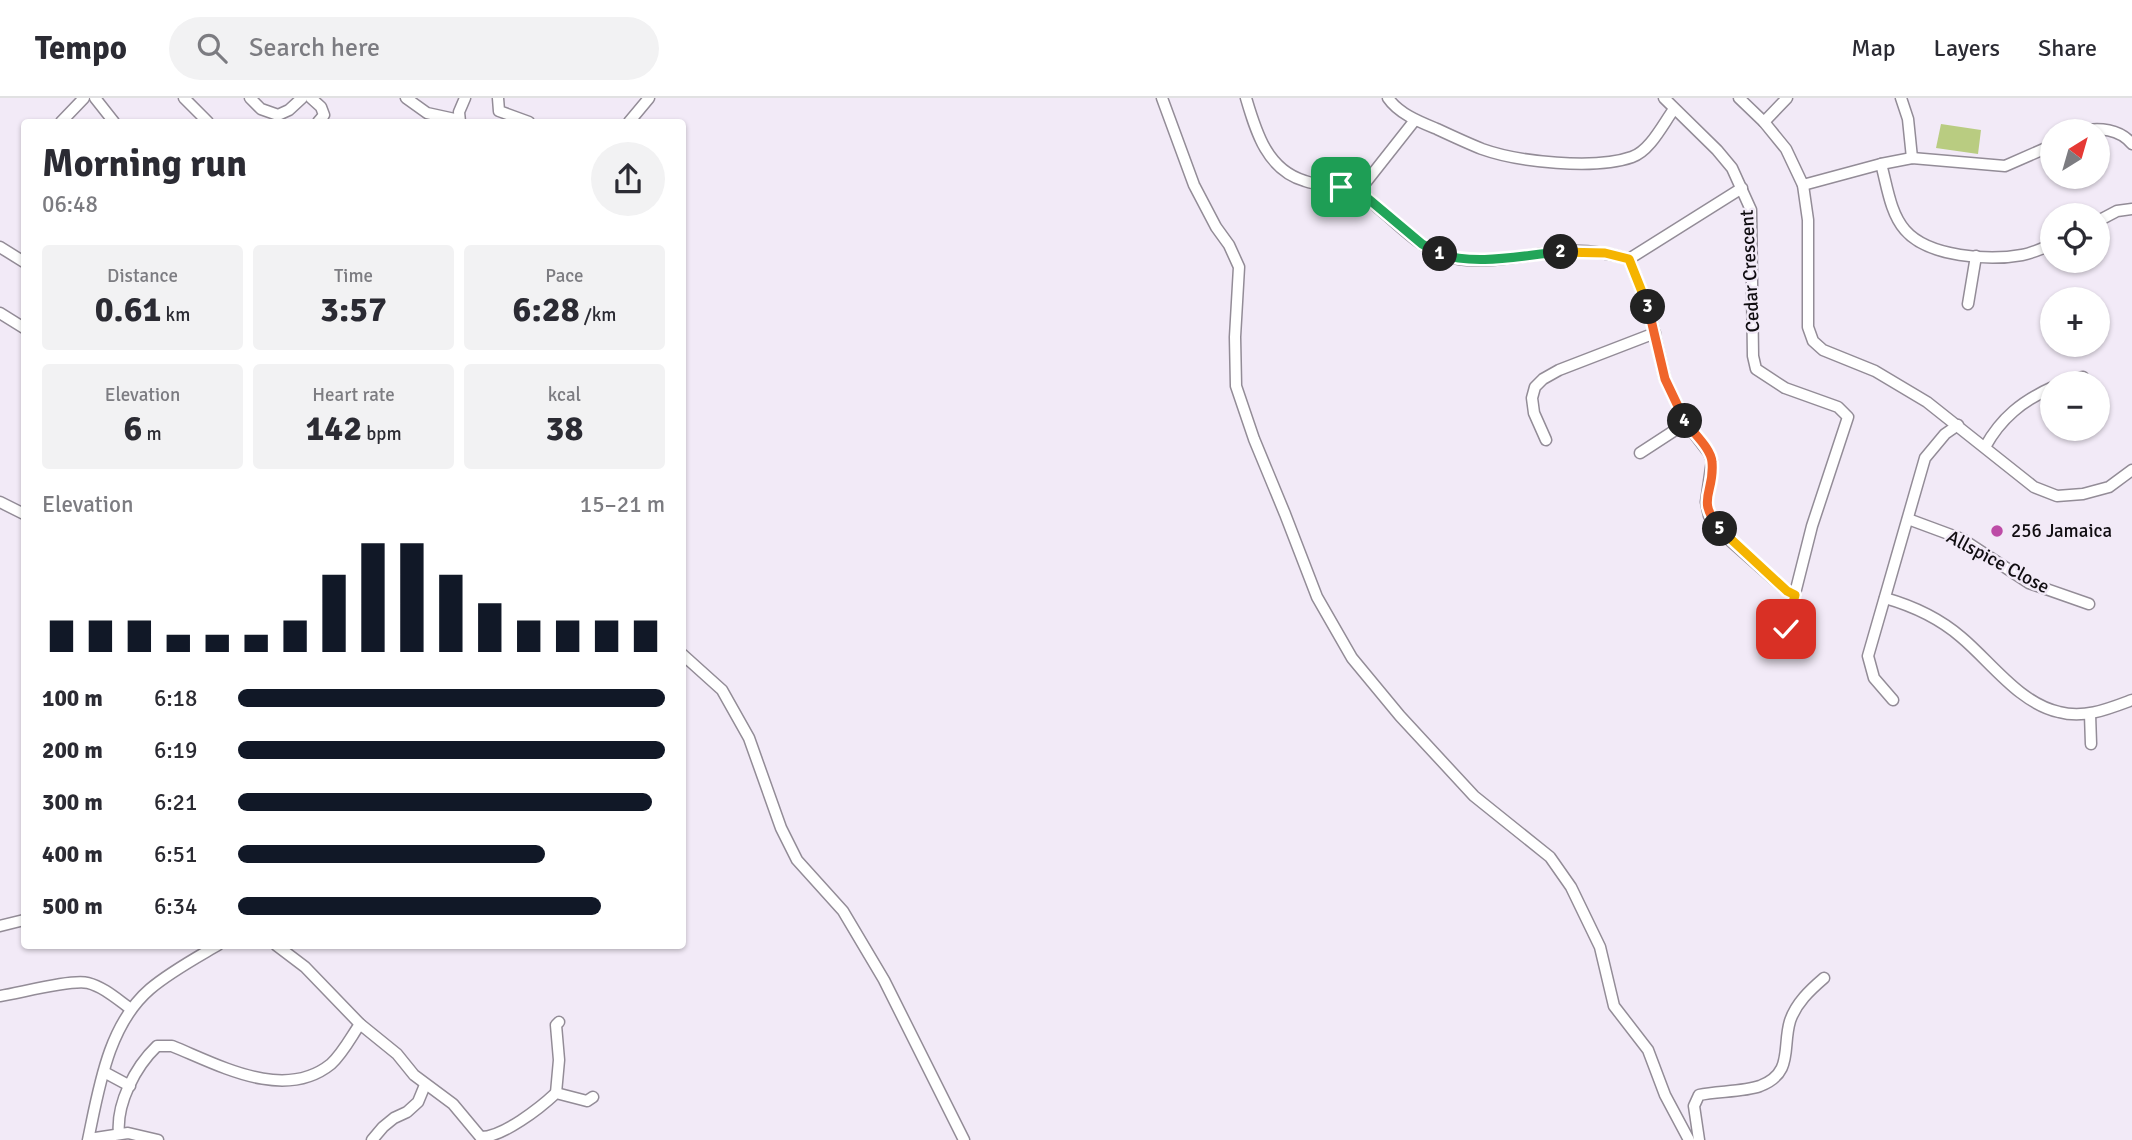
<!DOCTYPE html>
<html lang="en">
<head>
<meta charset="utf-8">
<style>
  body { margin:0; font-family:Signika,sans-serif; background:#f2f2f3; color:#2b2b33; height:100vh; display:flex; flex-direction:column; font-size:26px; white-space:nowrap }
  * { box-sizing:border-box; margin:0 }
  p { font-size:23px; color:#7c7c81 }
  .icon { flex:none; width:38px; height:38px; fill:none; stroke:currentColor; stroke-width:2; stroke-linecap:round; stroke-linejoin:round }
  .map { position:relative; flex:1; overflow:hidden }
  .details { position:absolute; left:21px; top:21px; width:665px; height:830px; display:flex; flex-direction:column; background:#fff; border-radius:7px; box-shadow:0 2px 5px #0004 }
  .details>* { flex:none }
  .needle { width:46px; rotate:37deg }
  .tools { position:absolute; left:2040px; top:21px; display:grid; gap:14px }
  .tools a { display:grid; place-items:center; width:70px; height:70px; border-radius:50%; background:#fff; box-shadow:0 2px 5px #0004; font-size:35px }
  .pin { position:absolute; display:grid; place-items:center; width:60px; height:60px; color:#fff; margin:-30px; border-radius:14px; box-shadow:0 4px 10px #0006 }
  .km { position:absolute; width:35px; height:35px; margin:-18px; border-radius:50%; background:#222; color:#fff; font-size:19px; line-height:35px; text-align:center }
  .round { display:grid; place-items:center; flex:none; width:74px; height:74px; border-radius:37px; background:#f2f2f3 }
  .head { display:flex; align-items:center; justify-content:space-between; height:119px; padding:0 21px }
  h1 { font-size:38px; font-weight:800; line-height:52px }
  .metrics { display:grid; grid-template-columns:repeat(3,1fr); gap:10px; height:119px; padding:7px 21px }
  .metrics div { display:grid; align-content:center; border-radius:7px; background:#f2f2f3; text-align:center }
  .metrics b { font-size:35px; font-weight:800 }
  .metrics small { font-size:19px; font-weight:400 }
  .metrics p { font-size:19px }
  .chart { height:196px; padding:14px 21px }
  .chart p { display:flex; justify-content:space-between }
  .chart svg { width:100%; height:126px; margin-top:7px; stroke:#111827; stroke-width:6 }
  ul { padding:0 21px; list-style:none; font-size:23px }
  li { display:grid; grid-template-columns:112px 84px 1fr; align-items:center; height:52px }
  li i { height:18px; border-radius:9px; background:#111827 }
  header { display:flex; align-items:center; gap:42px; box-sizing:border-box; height:98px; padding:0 35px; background:#fff; border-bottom:2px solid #e1e1e2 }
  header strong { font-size:33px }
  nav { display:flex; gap:38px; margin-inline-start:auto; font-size:24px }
  .search { width:490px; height:63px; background:#f2f2f3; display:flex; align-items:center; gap:18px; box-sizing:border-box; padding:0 24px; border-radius:38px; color:#7c7c81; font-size:26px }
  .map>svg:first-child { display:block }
  .green { fill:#b9cc81 }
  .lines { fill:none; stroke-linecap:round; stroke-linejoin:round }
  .minor-casing { stroke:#938c97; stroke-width:13 }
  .minor { stroke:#fff; stroke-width:10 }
  .split-1-casing { stroke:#fff; stroke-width:14 }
  .split-2-casing { stroke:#fff; stroke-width:14 }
  .split-3-casing { stroke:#fff; stroke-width:14 }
  .split-4-casing { stroke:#fff; stroke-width:14 }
  .split-5-casing { stroke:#fff; stroke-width:14 }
  .split-6-casing { stroke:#fff; stroke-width:14 }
  .split-1 { stroke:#22a559; stroke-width:9 }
  .split-2 { stroke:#22a559; stroke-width:9 }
  .split-3 { stroke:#f5b400; stroke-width:9 }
  .split-4 { stroke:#f0652b; stroke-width:9 }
  .split-5 { stroke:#f0652b; stroke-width:9 }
  .split-6 { stroke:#f5b400; stroke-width:9 }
  .poi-dot { fill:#bd4ba6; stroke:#f2eaf7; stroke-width:2.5 }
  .labels { text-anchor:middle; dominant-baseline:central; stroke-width:5; stroke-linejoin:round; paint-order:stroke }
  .street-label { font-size:19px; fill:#100d11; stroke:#f2eaf7 }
  .poi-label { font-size:19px; fill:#100d11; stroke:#f2eaf7; text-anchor:start }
</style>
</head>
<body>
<header>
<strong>Tempo</strong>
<div class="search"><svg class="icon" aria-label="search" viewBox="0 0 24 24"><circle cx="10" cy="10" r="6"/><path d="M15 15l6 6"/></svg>Search here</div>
<nav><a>Map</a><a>Layers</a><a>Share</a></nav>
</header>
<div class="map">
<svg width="2132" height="1042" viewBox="0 0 2132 1042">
  <rect width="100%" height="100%" fill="#f2eaf7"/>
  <path class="green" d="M1941 26 1981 32 1978 56 1936 50Z"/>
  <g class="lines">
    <defs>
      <g id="minor">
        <path d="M95 0 114 24"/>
        <path d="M184 0 208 24"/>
        <path d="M250 0 261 11 278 17 289 12 302 0"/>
        <path d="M311 0 321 9 324 17 318 24"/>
        <path d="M406 0 427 15 459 22"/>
        <path d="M498 0 499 13 529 24"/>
        <path d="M1162 0 1194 87 1216 129 1229 147 1239 169 1235 239 1236 288 1254 341 1285 416 1317 499 1352 560 1400 618 1474 698 1550 759 1571 789 1600 849 1614 908 1648 952 1665 997 1689 1042"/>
        <path d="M1246 0C1256 34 1267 72 1305 83 1321 89 1341 86 1357 93 1365 96 1372 104 1378 110 1398 126 1419 149 1443 157 1483 171 1530 154 1571 153 1591 152 1610 156 1629 161"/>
        <path d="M1388 0C1399 16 1420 24 1437 31 1452 38 1467 45 1482 51 1518 64 1595 72 1632 59 1650 53 1663 26 1674 11"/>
        <path d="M1664 0 1717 52 1732 70 1751 112 1753 258 1756 271 1785 290 1838 309 1848 319 1812 428 1786 531"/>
        <path d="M1739 0 1764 24 1786 51 1803 87 1808 122V229L1813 243 1823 252 1875 273 1927 304 2034 389 2057 398 2083 396 2109 389 2132 372"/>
        <path d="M1901 0 1908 21 1912 60"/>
        <path d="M61 24 84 0"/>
        <path d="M460 24 459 14 465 0"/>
        <path d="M629 24 649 0"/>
        <path d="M1764 24 1787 0"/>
        <path d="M2081 33C2099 29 2120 31 2132 46"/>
        <path d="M1881 66C1887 87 1890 115 1905 132 1928 159 1989 163 2022 157 2033 155 2043 150 2053 146"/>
        <path d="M1803 87 1881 66 1912 60 2005 68 2053 47"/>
        <path d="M1359 93 1415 22"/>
        <path d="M2098 123 2117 113 2132 111"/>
        <path d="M0 149 24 164"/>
        <path d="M1629 161 1649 212 1665 281 1686 325 1709 355 1712 363 1706 404 1709 418 1727 440 1787 493 1795 497"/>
        <path d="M1629 161 1742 90"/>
        <path d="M1968 206 1976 158"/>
        <path d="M0 215 24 230"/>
        <path d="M2065 285 2083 279"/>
        <path d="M1546 342 1534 315 1532 300 1535 289 1543 281 1559 272 1655 235"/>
        <path d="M1985 349C2001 320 2022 303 2053 289"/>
        <path d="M1640 355 1686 325"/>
        <path d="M0 404 24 416"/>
        <path d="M1908 421 1962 441 2029 485 2089 506"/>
        <path d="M1885 500C1913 508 1939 520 1961 539 1991 564 2019 605 2059 614 2084 621 2108 611 2132 602"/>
        <path d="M682 556 722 592 749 640 781 730 797 762 843 813 884 882 964 1042"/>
        <path d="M1893 602 1874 580 1868 558 1925 360 1945 336 1958 327"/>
        <path d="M2090 616 2091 646"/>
        <path d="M0 828 24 822"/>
        <path d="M276 847 305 869 360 926 397 956 414 977 453 1006 483 1042"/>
        <path d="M0 898C20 895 71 881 88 885 104 889 118 902 131 911"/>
        <path d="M104 974 130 988"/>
        <path d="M556 995 559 962 556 927 559 924"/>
        <path d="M119 1036C116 1006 135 969 157 948H172C219 967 284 1004 331 966 343 955 351 939 360 926"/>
        <path d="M481 1039C503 1039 540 1010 556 995L587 1003 593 999"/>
        <path d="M89 1041 128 1035 158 1042"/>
        <path d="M88 1042C99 990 108 927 150 891 170 874 196 860 218 847"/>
        <path d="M372 1042 383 1029 394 1020 407 1014 418 1004 425 987"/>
        <path d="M1699 1042 1694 1008 1699 997C1717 993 1743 994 1760 988 1794 975 1782 949 1790 923 1796 905 1810 892 1824 880"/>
      </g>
    </defs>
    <use href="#minor" class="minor-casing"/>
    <use href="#minor" class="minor"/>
  </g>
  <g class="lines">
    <defs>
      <path id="split-1" d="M1341 89 1359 93 1422 146 1440 156"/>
      <path id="split-2" d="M1440 156C1478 168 1522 157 1561 154"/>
      <path id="split-3" d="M1561 154 1605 155 1629 161 1648 209"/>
      <path id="split-4" d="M1648 209 1665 281 1685 323"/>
      <path id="split-5" d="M1685 323C1693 335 1711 350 1712 364 1715 396 1695 400 1720 431"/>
      <path id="split-6" d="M1720 431 1787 493 1795 497 1786 531"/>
    </defs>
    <use href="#split-1" class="split-1-casing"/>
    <use href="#split-2" class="split-2-casing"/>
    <use href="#split-3" class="split-3-casing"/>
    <use href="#split-4" class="split-4-casing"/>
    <use href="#split-5" class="split-5-casing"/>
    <use href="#split-6" class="split-6-casing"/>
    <use href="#split-1" class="split-1"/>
    <use href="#split-2" class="split-2"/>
    <use href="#split-3" class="split-3"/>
    <use href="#split-4" class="split-4"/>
    <use href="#split-5" class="split-5"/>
    <use href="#split-6" class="split-6"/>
  </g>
  <circle class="poi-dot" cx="1997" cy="433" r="7"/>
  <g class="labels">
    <g class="street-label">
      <text transform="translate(1750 173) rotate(-93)">Cedar Crescent</text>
      <text transform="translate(1998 464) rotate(28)">Allspice Close</text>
    </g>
    <g class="poi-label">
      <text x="2011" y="433">256 Jamaica</text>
    </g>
  </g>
</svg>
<div class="tools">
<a><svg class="needle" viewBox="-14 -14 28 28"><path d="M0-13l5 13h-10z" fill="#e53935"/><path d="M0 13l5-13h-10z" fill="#7c7c81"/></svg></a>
<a><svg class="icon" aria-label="locate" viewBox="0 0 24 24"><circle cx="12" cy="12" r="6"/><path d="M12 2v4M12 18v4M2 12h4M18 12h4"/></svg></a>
<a>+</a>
<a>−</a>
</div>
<div class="pin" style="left:1341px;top:89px;background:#1e9e55"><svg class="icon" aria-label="arrive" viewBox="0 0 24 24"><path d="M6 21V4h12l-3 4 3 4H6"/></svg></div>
<div class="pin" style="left:1786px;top:531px;background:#d93025"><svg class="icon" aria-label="check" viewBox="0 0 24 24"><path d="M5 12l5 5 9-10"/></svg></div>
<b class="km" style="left:1440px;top:156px">1</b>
<b class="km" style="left:1561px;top:154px">2</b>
<b class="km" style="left:1648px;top:209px">3</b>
<b class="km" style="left:1685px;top:323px">4</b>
<b class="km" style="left:1720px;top:431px">5</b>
<section class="details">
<div class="head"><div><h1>Morning run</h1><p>06:48</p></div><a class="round"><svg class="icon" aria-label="share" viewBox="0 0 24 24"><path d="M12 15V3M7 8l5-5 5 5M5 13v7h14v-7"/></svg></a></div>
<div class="metrics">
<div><p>Distance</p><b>0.61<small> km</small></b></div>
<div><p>Time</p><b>3:57</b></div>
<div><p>Pace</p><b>6:28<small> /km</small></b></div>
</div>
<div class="metrics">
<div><p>Elevation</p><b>6<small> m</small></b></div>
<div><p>Heart rate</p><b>142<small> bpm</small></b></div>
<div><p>kcal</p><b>38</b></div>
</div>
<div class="chart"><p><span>Elevation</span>15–21 m</p>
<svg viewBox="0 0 160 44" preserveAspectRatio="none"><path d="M5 44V33M15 44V33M25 44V33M35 44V38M45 44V38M55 44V38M65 44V33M75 44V17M85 44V6M95 44V6M105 44V17M115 44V27M125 44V33M135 44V33M145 44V33M155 44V33"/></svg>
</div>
<ul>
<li><b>100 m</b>6:18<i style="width:100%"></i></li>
<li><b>200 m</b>6:19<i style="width:100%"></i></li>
<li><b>300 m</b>6:21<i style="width:97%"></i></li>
<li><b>400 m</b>6:51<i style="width:72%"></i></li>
<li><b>500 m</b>6:34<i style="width:85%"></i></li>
</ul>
</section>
</div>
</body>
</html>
